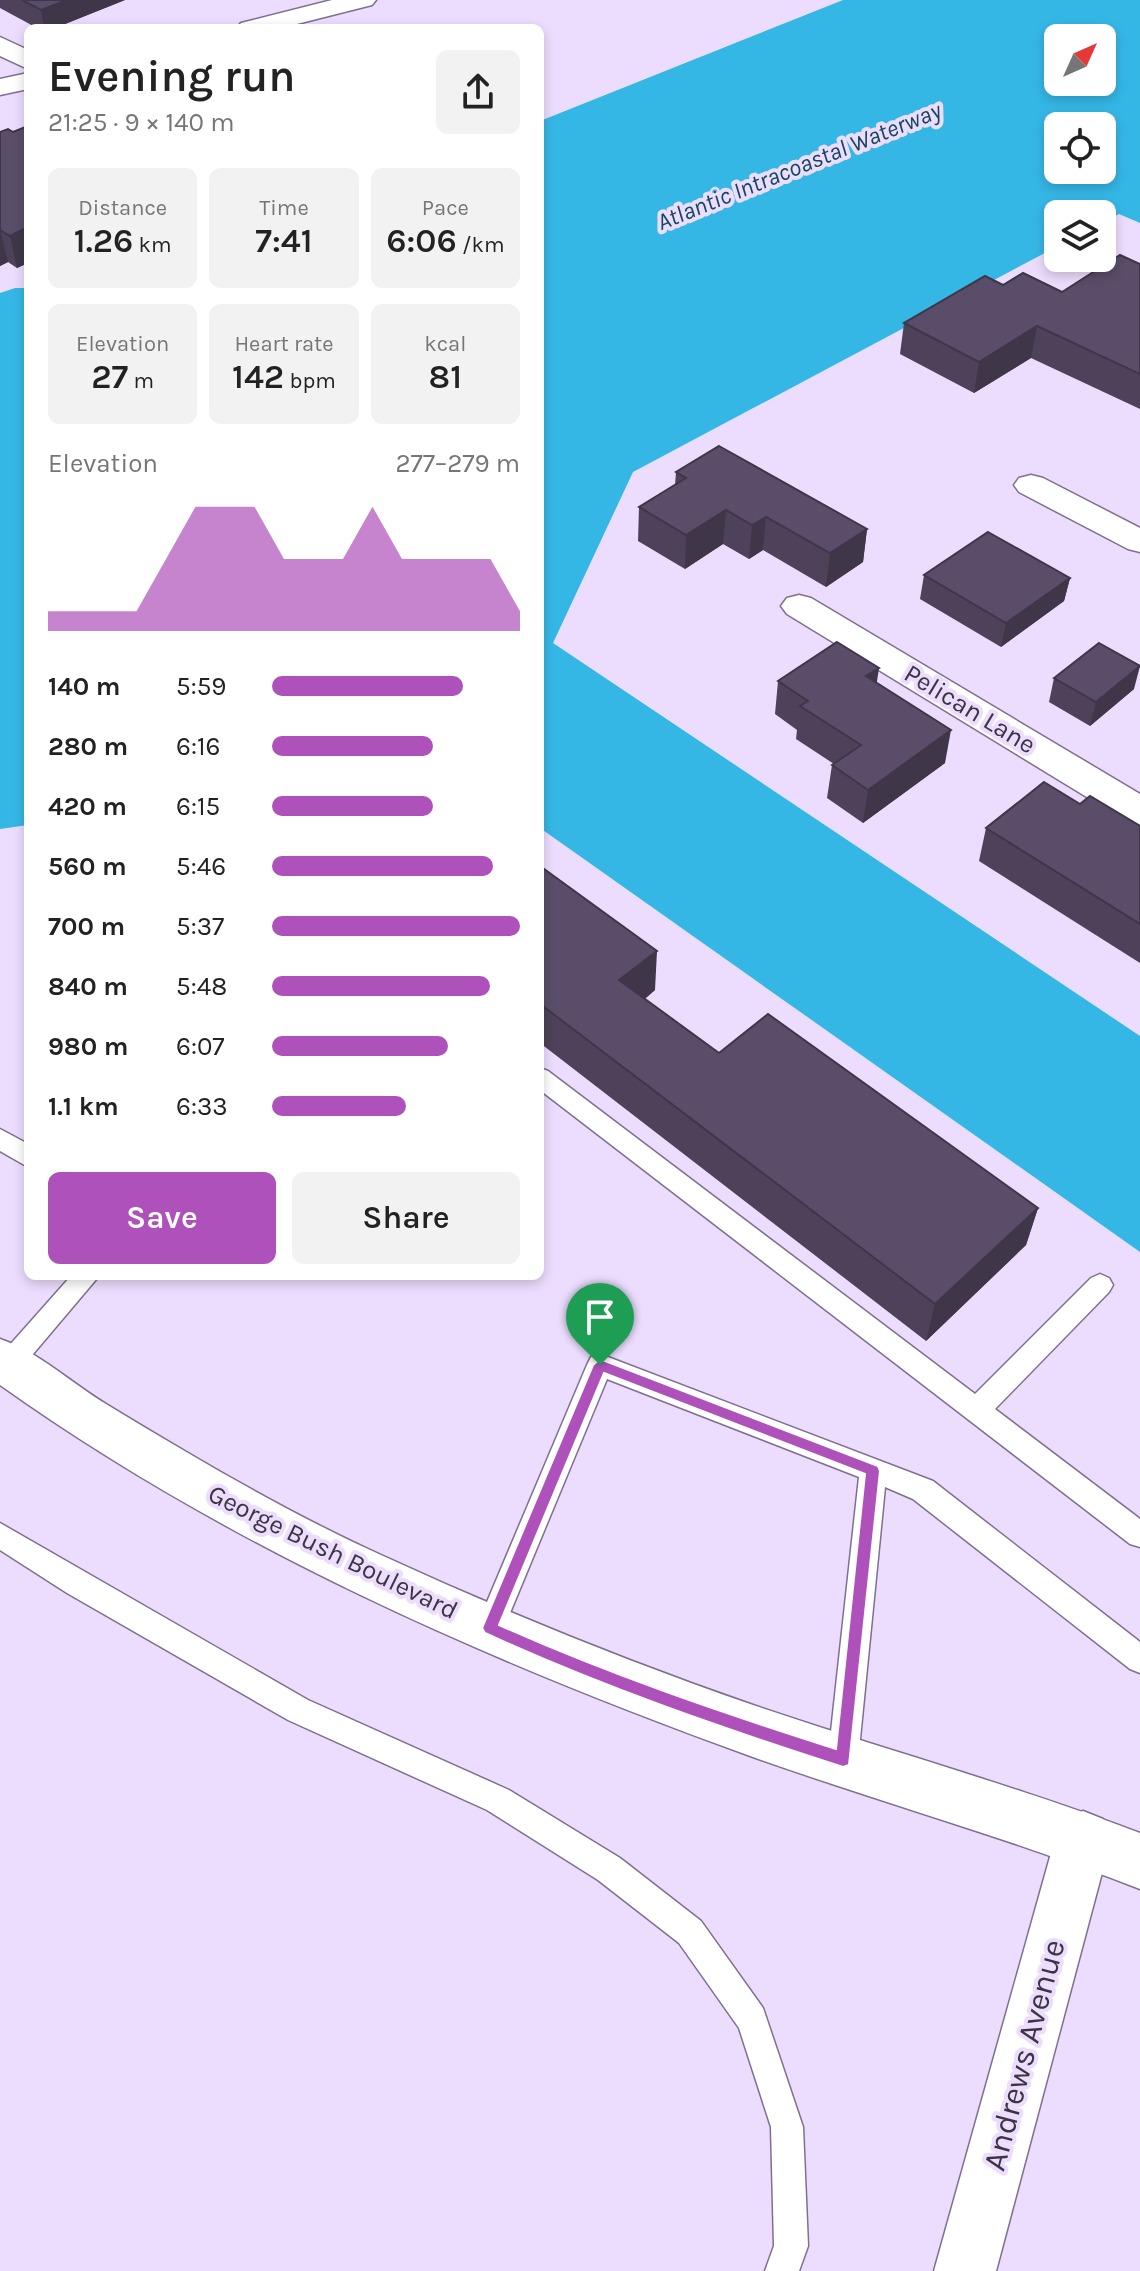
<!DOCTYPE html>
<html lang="en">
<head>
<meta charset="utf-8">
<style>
  body { margin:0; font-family:Karla,sans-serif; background:#f2f2f2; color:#222; height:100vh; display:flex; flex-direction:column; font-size:30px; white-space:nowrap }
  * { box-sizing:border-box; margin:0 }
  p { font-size:26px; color:#767676 }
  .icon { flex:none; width:44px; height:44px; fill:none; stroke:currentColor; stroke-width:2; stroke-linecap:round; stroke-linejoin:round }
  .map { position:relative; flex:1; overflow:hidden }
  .side { position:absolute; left:24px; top:24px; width:520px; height:1256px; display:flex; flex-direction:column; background:#fff; border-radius:12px; box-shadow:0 4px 12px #0003 }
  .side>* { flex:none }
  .needle { width:52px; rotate:45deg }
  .fabs { position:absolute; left:1044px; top:24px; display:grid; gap:16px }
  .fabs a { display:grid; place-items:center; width:72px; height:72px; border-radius:12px; background:#fff; box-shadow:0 4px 12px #0003; font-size:40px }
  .pin { position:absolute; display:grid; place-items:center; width:68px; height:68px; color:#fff; margin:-82px -34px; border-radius:50% 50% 50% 0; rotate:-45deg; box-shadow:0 0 8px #0007 }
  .pin .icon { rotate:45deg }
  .round { display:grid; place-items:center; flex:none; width:84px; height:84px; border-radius:12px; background:#f2f2f2 }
  .overview { display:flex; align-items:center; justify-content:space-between; height:136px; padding:0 24px }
  h1 { font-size:44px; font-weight:600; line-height:60px }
  .figures { display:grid; grid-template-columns:repeat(3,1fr); gap:12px; height:136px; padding:8px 24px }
  .figures div { display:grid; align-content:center; border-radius:12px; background:#f2f2f2; text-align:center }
  .figures b { font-size:34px; font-weight:600 }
  .figures small { font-size:22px; font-weight:400 }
  .figures p { font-size:22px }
  .chart { height:224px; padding:16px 24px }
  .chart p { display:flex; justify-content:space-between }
  .chart svg { width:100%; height:144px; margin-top:8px; fill:#af51bb; opacity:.7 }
  .primary-button { display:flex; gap:16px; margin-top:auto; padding:16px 24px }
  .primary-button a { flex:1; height:92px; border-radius:12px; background:#af51bb; color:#fff; font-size:32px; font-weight:600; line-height:92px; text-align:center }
  .primary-button a+a { background:#f2f2f2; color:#222 }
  ul { padding:0 24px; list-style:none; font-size:26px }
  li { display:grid; grid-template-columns:128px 96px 1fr; align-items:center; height:60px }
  li i { height:20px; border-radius:10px; background:#af51bb }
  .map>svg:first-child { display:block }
  .water { fill:#35b7e6; fill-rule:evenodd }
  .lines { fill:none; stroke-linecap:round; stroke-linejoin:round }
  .lane-casing { stroke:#7e708e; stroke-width:3 }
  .street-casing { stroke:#7e708e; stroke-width:3 }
  .secondary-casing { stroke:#7e708e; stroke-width:3 }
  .lane { fill:#fff; fill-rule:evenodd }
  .street { fill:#fff; fill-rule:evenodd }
  .secondary { fill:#fff; fill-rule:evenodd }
  .wall { fill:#4d425a }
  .shaded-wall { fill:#3f364a }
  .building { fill:#5a4d69; stroke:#3f364a; stroke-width:2 }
  .route { fill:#af51bb; stroke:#fff; stroke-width:2; fill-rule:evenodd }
  .labels { text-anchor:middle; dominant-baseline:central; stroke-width:8; stroke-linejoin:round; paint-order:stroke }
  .far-water-label { font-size:24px; font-style:italic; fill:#12475b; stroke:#ecddfe }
  .street-label { font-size:26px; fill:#3b3542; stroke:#ecddfe }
  .near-street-label { font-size:32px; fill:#3b3542; stroke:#ecddfe }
</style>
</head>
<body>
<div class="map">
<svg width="1140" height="2271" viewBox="0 0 1140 2271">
  <rect width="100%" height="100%" fill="#ecddfe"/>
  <g class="water">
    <path d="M843 0H1140V223L1119 214 1102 223V214H1058V246L633 472 553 643 1140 1036V1252L540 828V121ZM1058 38H1102V82H1058ZM1058 126H1102V170H1058Z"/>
    <path d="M15 288H28V825L0 829V293Z"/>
  </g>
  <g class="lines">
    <defs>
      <g id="lane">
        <path d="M540 1068 548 1071 975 1394 1091 1278 1100 1274 1109 1278 1113 1285 1109 1292 995 1409 1140 1519V1547L1130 1544 540 1090Z"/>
        <path d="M0 1129 28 1144V1167L0 1151Z"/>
        <path d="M71 1276H99L17 1373 8 1376 0 1373V1356Z"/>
        <path d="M600 1354 933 1481 1140 1642V1673L1130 1669 913 1499 885 1487 858 1759 853 1769 843 1773 833 1769 828 1759 859 1477 607 1379 500 1637 490 1641 480 1637 476 1628 587 1365 591 1357Z"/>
        <path d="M0 1523 308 1700 509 1790 620 1858 701 1921 763 2008 803 2127 808 2246 799 2271H765L774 2246 771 2127 739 2028 679 1943 598 1880 487 1810 288 1720 67 1593 0 1550Z"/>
      </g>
      <g id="street">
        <path d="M332 0H376L372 5 281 28H237L241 23Z"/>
        <path d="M0 37 28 50V69L0 56Z"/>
        <path d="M28 73V89L0 95V79Z"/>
        <path d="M1031 475 1043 478 1140 528V552L1128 549 1019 492 1014 485 1019 478Z"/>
        <path d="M799 595 811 598 1140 794V825L1126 821 787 614 781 606 787 598Z"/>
        <path d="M1083 1811 1103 1819 1111 1839 996 2271H934L1055 1839 1063 1819Z"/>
      </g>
      <path id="secondary" d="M0 1339C39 1352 71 1383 106 1404 195 1458 286 1512 381 1555 503 1611 626 1661 753 1705 882 1749 1013 1785 1140 1833V1889C1013 1839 882 1803 753 1757 490 1662 229 1548 0 1385Z"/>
    </defs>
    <use href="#lane" class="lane-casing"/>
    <use href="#street" class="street-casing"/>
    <use href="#secondary" class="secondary-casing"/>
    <use href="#lane" class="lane"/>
    <use href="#street" class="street"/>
    <use href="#secondary" class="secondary"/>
  </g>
  <g class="wall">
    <path d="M0 0H125L55 28H37L0 8Z"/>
    <path d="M28 126V263L17 268 8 262 0 266V132H13Z"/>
    <path d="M1140 264V409L1031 358 974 393 900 354 904 323 1003 285 1062 292Z"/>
    <path d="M676 472 867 529 863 562 826 587 763 550 749 559 723 544 685 569 638 541 639 507 675 485Z"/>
    <path d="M924 575 1070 578 1064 601 1001 647 920 599Z"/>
    <path d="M1054 678 1134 689 1090 726 1049 702Z"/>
    <path d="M778 681 876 683 945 763 863 823 827 798 832 765 834 764 796 739 797 730 775 714Z"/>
    <path d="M1080 804 1140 826V963L979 861 986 828Z"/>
    <path d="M540 866 655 990 645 999 719 1053 1038 1208 1026 1245 926 1341 540 1043Z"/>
  </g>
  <g class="shaded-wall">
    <path d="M67 0H125L55 28H44L41 10Z"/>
    <path d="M28 227V263L17 268 10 236Z"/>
    <path d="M0 230 8 262 0 266Z"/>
    <path d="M1037 326 1031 358 974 393 979 362Z"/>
    <path d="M726 510 723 544 685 569 686 535Z"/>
    <path d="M766 517 763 550 749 559 752 525Z"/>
    <path d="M867 529 863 562 826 587 830 553Z"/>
    <path d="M1070 578 1064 601 1001 647 1006 623Z"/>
    <path d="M1140 666 1134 689 1090 726 1096 702Z"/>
    <path d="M879 668 874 701 866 676Z"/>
    <path d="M951 730 945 763 863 823 868 790Z"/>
    <path d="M657 951 655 990 618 1019 619 980Z"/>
    <path d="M1038 1208 1026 1245 926 1341 935 1304Z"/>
  </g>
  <g class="building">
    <path d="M22 0H67L41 10Z"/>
    <path d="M28 126V227L10 236 0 230V132L8 129 13 132Z"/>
    <path d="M1120 255 1140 264V374L1037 326 979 362 904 323 985 276 1003 285 1023 273 1062 292Z"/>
    <path d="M719 446 867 529 830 553 766 517 752 525 726 510 686 535 639 507 686 478 676 472Z"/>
    <path d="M988 532 1070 578 1006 623 924 575Z"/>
    <path d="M837 642 879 668 866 676 951 730 868 790 832 765 861 745 800 706 808 701 778 681Z"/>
    <path d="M1099 643 1140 666 1096 702 1054 678Z"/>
    <path d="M1044 782 1080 804 1090 796 1140 826V924L986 828Z"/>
    <path d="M540 866 657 951 619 980 719 1053 768 1014 1038 1208 935 1304 540 1004Z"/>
  </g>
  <path class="route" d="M600 1359 878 1466 880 1471 849 1765 843 1767C722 1728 600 1686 485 1633L482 1628 593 1365ZM604 1373 865 1474 836 1749C723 1713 608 1674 499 1625Z"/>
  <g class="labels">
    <g class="far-water-label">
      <text transform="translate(799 166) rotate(-22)">Atlantic Intracoastal Waterway</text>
    </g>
    <g class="street-label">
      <text transform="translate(970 709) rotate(31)">Pelican Lane</text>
      <text transform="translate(333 1552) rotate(26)">George Bush Boulevard</text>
    </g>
    <g class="near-street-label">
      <text transform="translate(1024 2055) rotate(-75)">Andrews Avenue</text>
    </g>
  </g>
</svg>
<div class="fabs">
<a><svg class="needle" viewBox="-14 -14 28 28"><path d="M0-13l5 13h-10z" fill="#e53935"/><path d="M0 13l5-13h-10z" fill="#767676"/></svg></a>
<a><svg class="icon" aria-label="locate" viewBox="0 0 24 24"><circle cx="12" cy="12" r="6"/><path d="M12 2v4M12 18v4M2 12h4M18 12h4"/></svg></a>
<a><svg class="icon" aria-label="layers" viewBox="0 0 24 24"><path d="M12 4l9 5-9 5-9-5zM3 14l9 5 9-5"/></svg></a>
</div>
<div class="pin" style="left:600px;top:1365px;background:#1e9e55"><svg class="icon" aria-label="arrive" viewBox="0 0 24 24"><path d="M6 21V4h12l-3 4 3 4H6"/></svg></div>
<section class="side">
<div class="overview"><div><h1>Evening run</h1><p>21:25 · 9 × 140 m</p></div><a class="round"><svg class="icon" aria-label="share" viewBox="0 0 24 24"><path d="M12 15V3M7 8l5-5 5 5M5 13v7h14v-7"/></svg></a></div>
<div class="figures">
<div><p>Distance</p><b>1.26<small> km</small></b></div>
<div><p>Time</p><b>7:41</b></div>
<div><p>Pace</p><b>6:06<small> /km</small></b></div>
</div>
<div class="figures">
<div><p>Elevation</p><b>27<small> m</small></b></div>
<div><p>Heart rate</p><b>142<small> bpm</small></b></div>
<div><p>kcal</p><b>81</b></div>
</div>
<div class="chart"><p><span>Elevation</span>277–279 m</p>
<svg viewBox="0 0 160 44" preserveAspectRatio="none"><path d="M0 44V38L10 38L20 38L30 38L40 22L50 6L60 6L70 6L80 22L90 22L100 22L110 6L120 22L130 22L140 22L150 22L160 38V44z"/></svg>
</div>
<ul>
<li><b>140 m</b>5:59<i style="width:77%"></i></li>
<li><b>280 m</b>6:16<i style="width:65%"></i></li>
<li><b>420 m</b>6:15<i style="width:65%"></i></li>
<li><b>560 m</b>5:46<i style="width:89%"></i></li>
<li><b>700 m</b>5:37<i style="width:100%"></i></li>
<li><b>840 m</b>5:48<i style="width:88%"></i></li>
<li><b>980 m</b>6:07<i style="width:71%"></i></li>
<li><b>1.1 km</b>6:33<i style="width:54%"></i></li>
</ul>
<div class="primary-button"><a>Save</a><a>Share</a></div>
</section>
</div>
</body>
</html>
